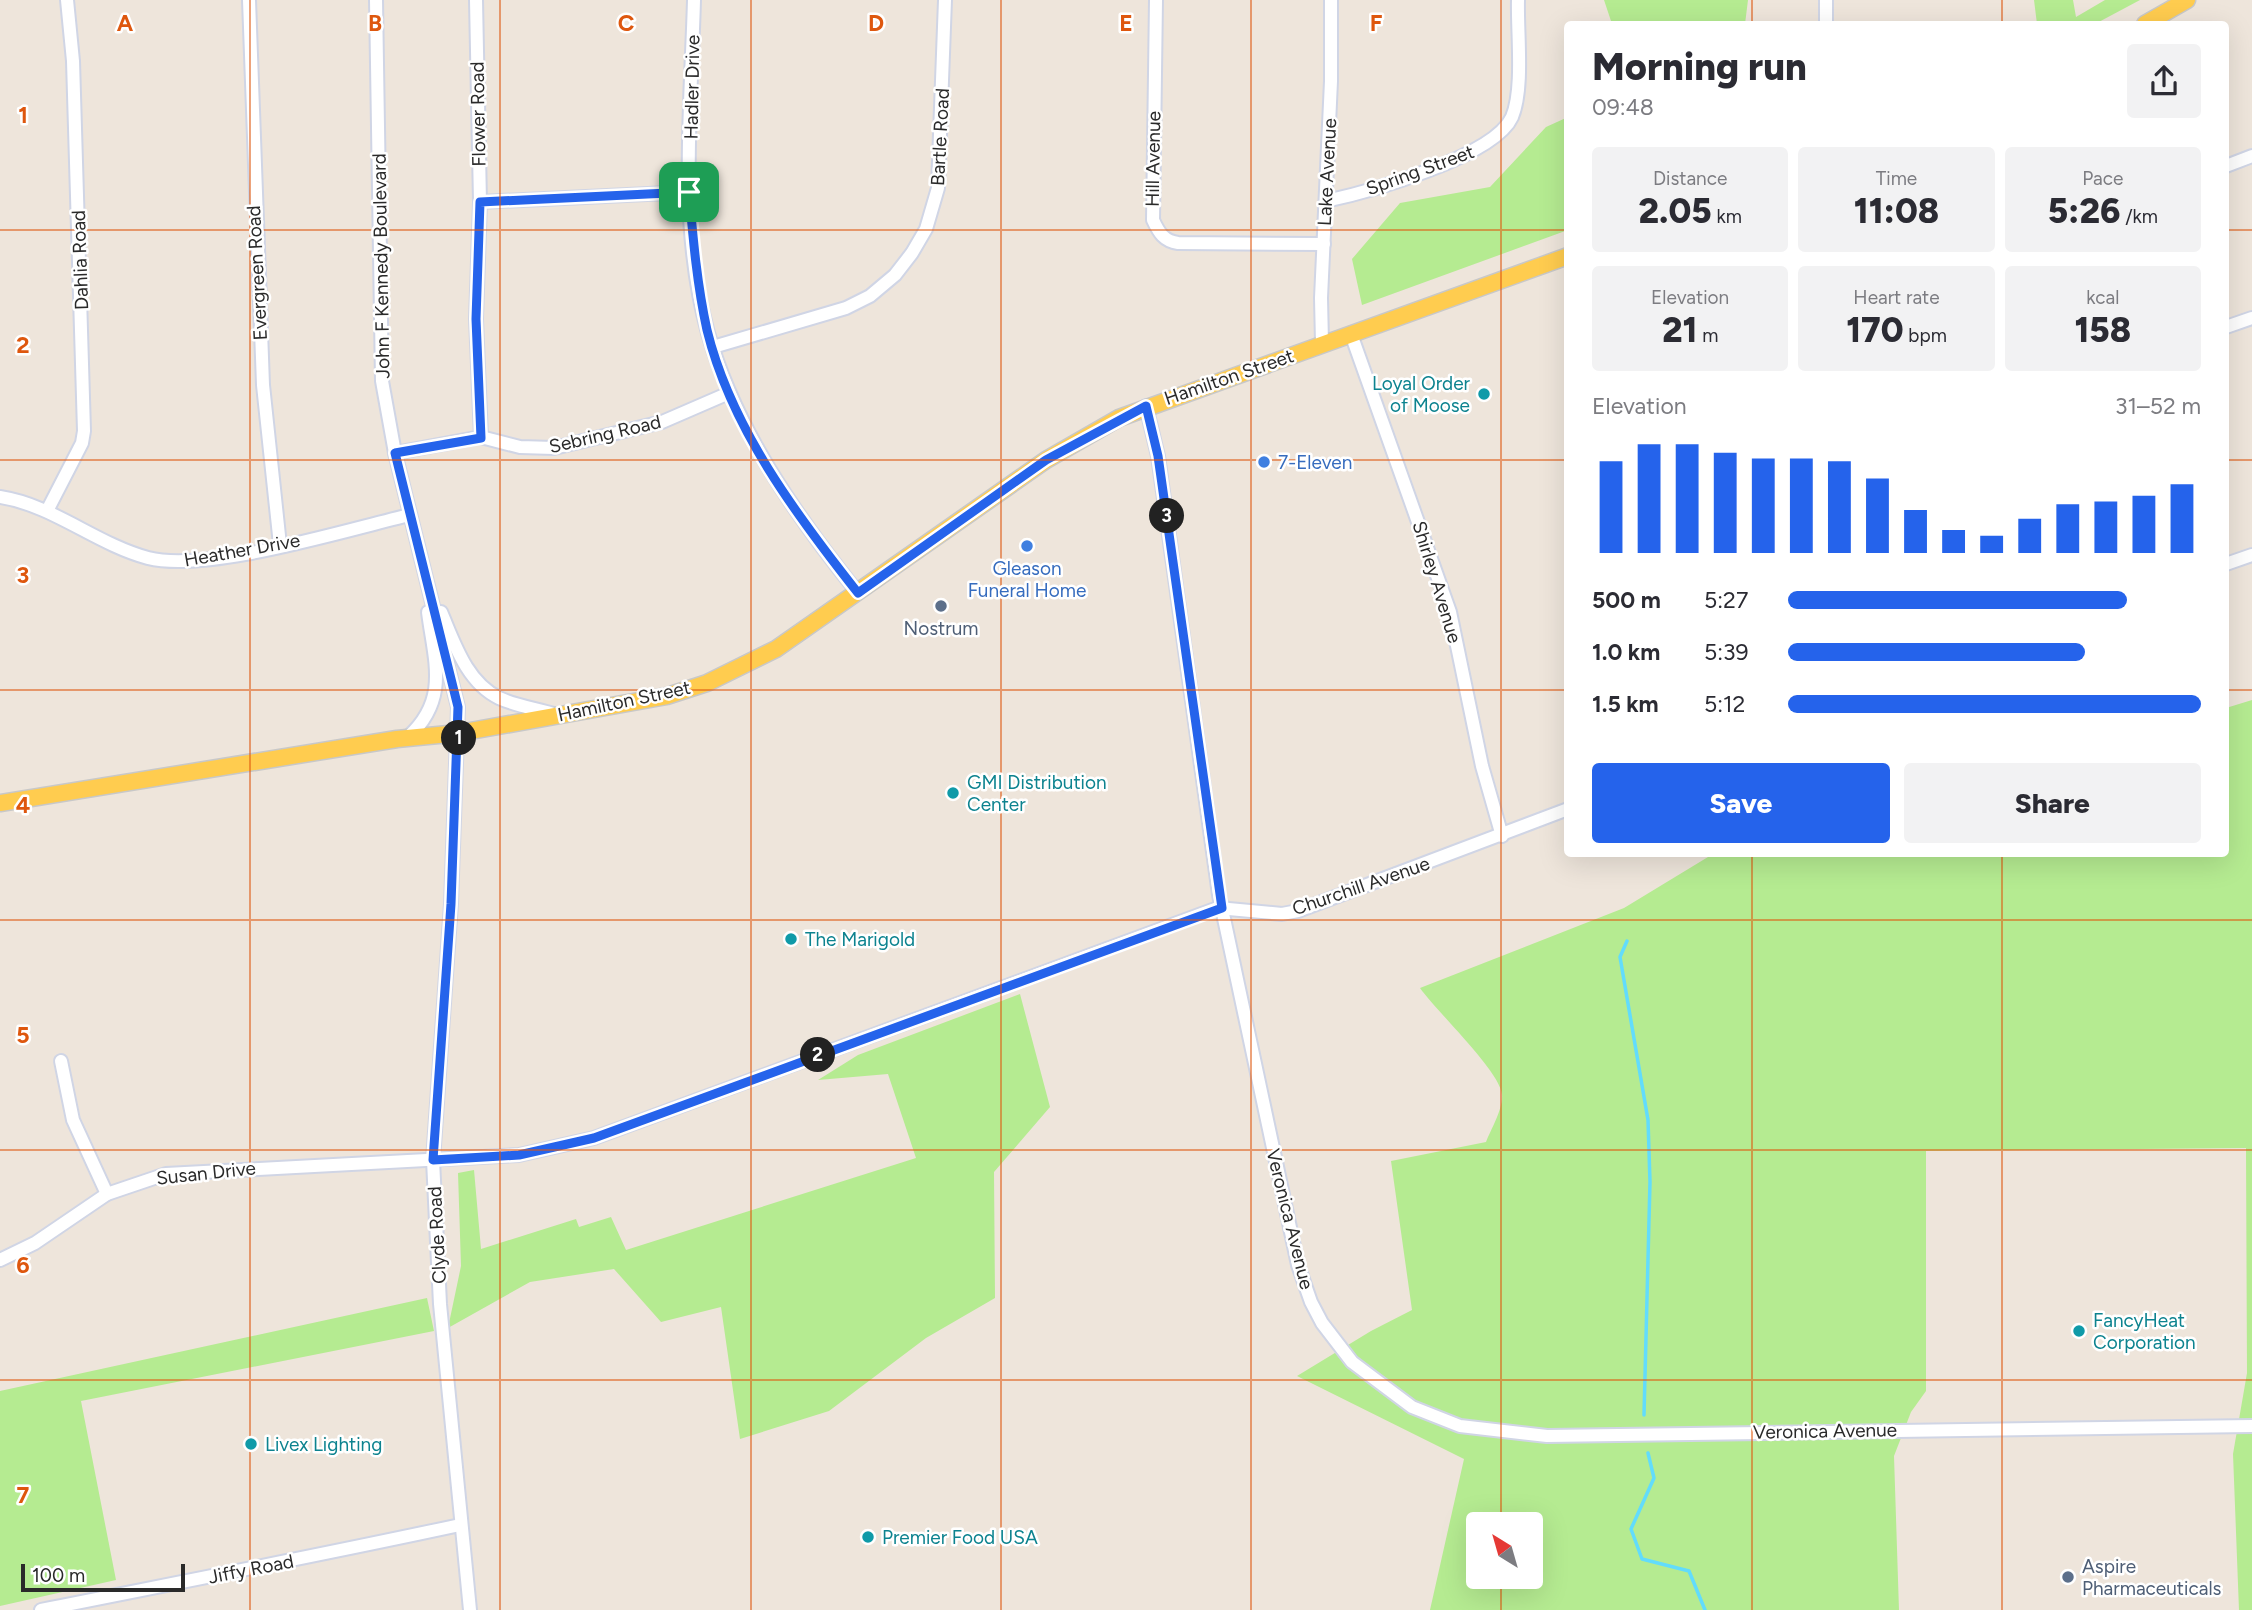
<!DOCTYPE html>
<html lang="en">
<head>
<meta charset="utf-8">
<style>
  body { margin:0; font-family:Figtree,sans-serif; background:#f2f2f3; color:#2b2b33; height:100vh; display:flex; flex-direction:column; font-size:26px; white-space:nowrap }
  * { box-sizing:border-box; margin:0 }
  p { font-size:23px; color:#7c7c81 }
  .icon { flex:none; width:38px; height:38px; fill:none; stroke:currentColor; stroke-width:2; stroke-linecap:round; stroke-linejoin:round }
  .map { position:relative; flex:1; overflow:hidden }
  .side { position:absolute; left:1564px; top:21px; width:665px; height:836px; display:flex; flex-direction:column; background:#fff; border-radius:7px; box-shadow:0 7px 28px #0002 }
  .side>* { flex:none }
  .needle { width:46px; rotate:323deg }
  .fabs { position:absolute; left:1466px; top:1512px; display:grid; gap:14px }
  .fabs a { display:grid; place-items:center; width:77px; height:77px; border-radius:7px; background:#fff; box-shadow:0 7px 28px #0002; font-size:35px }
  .scale { position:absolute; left:21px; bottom:18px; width:164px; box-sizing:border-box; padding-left:7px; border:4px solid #2a2a2a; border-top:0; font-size:19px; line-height:24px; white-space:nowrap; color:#2a2a2a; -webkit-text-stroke:5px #fff; paint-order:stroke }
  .pin { position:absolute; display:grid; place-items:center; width:60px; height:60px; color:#fff; margin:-30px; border-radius:14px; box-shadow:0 4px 10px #0006 }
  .km { position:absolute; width:35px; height:35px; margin:-18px; border-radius:50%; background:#222; color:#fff; font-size:19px; line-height:35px; text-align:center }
  .round { display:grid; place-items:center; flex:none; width:74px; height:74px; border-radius:7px; background:#f2f2f3 }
  .overview { display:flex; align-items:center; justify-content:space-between; height:119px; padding:0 28px }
  h1 { font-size:38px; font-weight:800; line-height:52px }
  .stats { display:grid; grid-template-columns:repeat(3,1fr); gap:10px; height:119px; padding:7px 28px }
  .stats div { display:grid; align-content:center; border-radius:7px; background:#f2f2f3; text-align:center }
  .stats b { font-size:35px; font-weight:800 }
  .stats small { font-size:19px; font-weight:400 }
  .stats p { font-size:19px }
  .chart { height:196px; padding:14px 28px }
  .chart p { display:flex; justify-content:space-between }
  .chart svg { width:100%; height:126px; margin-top:7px; stroke:#2563eb; stroke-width:6 }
  .action { display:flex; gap:14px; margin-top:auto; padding:14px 28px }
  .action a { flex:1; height:80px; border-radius:7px; background:#2563eb; color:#fff; font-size:28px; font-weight:800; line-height:80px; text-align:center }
  .action a+a { background:#f2f2f3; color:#2b2b33 }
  ul { padding:0 28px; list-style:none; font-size:23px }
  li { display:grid; grid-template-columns:112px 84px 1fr; align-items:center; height:52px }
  li i { height:18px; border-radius:9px; background:#2563eb }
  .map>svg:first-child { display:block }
  .green { fill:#b5eb91; fill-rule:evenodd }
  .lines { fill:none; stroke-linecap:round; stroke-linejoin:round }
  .stream { stroke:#62dcfc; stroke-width:3.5 }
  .minor-casing { stroke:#d0d5e5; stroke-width:16 }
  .major-casing { stroke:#c8c8c8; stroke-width:19 }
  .minor { stroke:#fff; stroke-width:12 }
  .major { stroke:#ffcc4f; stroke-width:16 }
  .route-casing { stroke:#fff; stroke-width:14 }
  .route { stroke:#2563eb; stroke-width:9 }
  .grid { fill:none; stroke:#de570e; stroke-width:2; stroke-opacity:0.55 }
  .culture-dot { fill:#0f9aa8; stroke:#fff; stroke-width:2.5 }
  .shop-dot { fill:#3f7fe0; stroke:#fff; stroke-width:2.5 }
  .service-dot { fill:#5c6f8a; stroke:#fff; stroke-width:2.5 }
  .labels { text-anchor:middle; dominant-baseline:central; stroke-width:5; stroke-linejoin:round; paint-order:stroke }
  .street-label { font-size:19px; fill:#2a2a2a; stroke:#fff }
  .culture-label { font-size:19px; fill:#0d838f; stroke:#fff; text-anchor:start }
  .shop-label { font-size:19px; fill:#366cbe; stroke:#fff; text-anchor:start }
  .service-label { font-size:19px; fill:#4e5e75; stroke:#fff }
  .grid-label { font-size:23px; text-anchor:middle; font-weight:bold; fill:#de570e; stroke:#fff; stroke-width:5; stroke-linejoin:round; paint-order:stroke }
</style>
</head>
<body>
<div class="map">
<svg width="2252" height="1610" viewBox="0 0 2252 1610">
  <rect width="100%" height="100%" fill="#eee5db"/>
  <g class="green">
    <path d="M1604 0H1748L1745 24H1612Z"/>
    <path d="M2034 0H2073L2076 17 2105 0H2140L2095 24H2037Z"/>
    <path d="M1568 117V230L1362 305 1352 259 1400 203 1490 187 1546 127Z"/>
    <path d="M2252 700V1610H2239L2233 1454 2247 1373 2246 1148 1926 1151V1391L1911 1412 1894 1456 1899 1610H1430L1464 1459 1297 1376 1371 1331 1412 1310 1391 1161 1486 1142C1491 1129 1503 1109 1502 1095 1501 1072 1437 1012 1420 988L1624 908 1708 857 1719 854H2226V708ZM1479 1524H1531V1577H1479Z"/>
    <path d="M1020 994 1050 1107 994 1172 995 1298 926 1338 829 1411 740 1439 721 1307 661 1322 614 1269 530 1282 448 1328 461 1266 458 1173 474 1170 481 1249 576 1219 579 1227 611 1217 626 1250 916 1158 888 1074 818 1080 858 1055Z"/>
    <path d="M427 1298 434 1331 81 1401 116 1580 0 1606V1391Z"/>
  </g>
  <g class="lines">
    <g class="stream">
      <path d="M1627 941 1620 957 1648 1120 1650 1182 1644 1415"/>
      <path d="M1648 1453 1654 1478 1631 1529 1642 1559 1689 1571 1705 1610"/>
    </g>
    <defs>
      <g id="minor">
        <path d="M249 0 263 385 280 545"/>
        <path d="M376 0 382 381 395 453 458 707 451 904 433 1160 440 1304 470 1610"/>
        <path d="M476 0 480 202 476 319 481 437"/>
        <path d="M694 0C691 109 678 226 708 333 736 430 796 516 858 593"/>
        <path d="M1156 0 1153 220C1159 233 1164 241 1178 243L1324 244"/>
        <path d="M1826 24V0"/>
        <path d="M2226 166 2252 156"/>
        <path d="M1326 201C1368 192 1494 157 1512 117 1524 89 1517 32 1518 0"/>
        <path d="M480 202 689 192"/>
        <path d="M2226 327 2252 318"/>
        <path d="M1351 334 1450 612 1482 766 1502 836"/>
        <path d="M1322 343 1321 298 1331 81V0"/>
        <path d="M713 347 846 308 870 296 895 275 912 253 926 229 938 188 945 0"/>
        <path d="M1146 406 1158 456 1219 895 1298 1265 1311 1302 1322 1323 1352 1362 1412 1407 1460 1426 1547 1436 2252 1426"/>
        <path d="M395 453 481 437 520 447 554 448 662 422 729 393"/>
        <path d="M0 497C53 505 96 544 148 558 208 573 345 530 410 515"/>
        <path d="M47 511 82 443 84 431 73 61 67 0"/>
        <path d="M2226 564 2252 555"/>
        <path d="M441 612C454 642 466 682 499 698 516 706 538 709 557 715"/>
        <path d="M408 737C450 699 434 660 428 612"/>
        <path d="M61 1061 73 1120 107 1194"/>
        <path d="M0 1260 35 1243 107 1194 166 1174 519 1155 594 1138 1218 908 1282 914 1298 911 1568 809"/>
        <path d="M41 1610C181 1582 321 1555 460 1525"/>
      </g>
      <g id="major">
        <path d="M2145 24 2187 0"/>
        <path d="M0 803 397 739 459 733 667 696 707 683 776 649 1046 460 1119 418 1568 256"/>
      </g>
    </defs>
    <use href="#minor" class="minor-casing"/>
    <use href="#major" class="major-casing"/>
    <use href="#minor" class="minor"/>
    <use href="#major" class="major"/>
  </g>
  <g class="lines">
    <defs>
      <path id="route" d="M689 192C693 238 697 285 707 330 731 428 797 516 858 593L1046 460 1146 406 1158 456 1222 908 594 1138 519 1155 433 1160 451 904 458 707 395 453 481 438 476 319 480 202Z"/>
    </defs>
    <use href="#route" class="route-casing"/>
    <use href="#route" class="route"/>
  </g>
  <path class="grid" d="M250 0V1610M500 0V1610M751 0V1610M1001 0V1610M1251 0V1610M1501 0V1524M1752 0V24M2002 0V24M0 230H1568M2226 230H2252M0 460H1568M2226 460H2252M0 690H1568M2226 690H2252M1752 854V1610M2002 854V1610M0 920H2252M0 1150H2252M0 1380H2252M1501 1577V1610"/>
  <g class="culture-dot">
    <circle cx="1484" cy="394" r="7"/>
    <circle cx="953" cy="793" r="7"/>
    <circle cx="791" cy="939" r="7"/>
    <circle cx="2079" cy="1331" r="7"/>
    <circle cx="251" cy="1444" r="7"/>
    <circle cx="868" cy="1537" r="7"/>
  </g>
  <g class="shop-dot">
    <circle cx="1264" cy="462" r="7"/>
    <circle cx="1027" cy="546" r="7"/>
  </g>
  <g class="service-dot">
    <circle cx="941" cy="606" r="7"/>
    <circle cx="2068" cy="1577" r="7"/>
  </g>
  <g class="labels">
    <g class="street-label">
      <text transform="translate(692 87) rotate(-89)">Hadler Drive</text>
      <text transform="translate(478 114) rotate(-91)">Flower Road</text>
      <text transform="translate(940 137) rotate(-87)">Bartle Road</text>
      <text transform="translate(1153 159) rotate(-89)">Hill Avenue</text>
      <text transform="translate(1420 170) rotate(-20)">Spring Street</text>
      <text transform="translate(1327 172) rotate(-87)">Lake Avenue</text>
      <text transform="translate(80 260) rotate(-92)">Dahlia Road</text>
      <text transform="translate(381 266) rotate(-91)">John F Kennedy Boulevard</text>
      <text transform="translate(257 273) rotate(-93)">Evergreen Road</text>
      <text transform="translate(1229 377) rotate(-19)">Hamilton Street</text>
      <text transform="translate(605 434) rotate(-13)">Sebring Road</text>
      <text transform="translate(242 550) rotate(-10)">Heather Drive</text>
      <text transform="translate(1437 582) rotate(73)">Shirley Avenue</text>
      <text transform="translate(624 701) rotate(-12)">Hamilton Street</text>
      <text transform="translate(1361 886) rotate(-19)">Churchill Avenue</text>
      <text transform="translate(206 1173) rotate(-6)">Susan Drive</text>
      <text transform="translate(1290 1219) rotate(76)">Veronica Avenue</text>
      <text transform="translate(437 1235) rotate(-93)">Clyde Road</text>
      <text transform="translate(1825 1431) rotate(-1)">Veronica Avenue</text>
      <text transform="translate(251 1569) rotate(-11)">Jiffy Road</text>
    </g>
    <g class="culture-label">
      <text x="1470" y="383" text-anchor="end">Loyal Order<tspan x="1470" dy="22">of Moose</tspan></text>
      <text x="967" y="782">GMI Distribution<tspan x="967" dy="22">Center</tspan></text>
      <text x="805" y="939">The Marigold</text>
      <text x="2093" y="1320">FancyHeat<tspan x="2093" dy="22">Corporation</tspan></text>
      <text x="265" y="1444">Livex Lighting</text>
      <text x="882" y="1537">Premier Food USA</text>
    </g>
    <g class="shop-label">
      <text x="1278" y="462">7-Eleven</text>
      <text x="1027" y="568" text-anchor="middle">Gleason<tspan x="1027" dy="22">Funeral Home</tspan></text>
    </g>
    <g class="service-label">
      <text x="941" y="628">Nostrum</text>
      <text x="2082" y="1566" text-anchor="start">Aspire<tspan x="2082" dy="22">Pharmaceuticals</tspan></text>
    </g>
  </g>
  <g class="grid-label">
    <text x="125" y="31">A</text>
    <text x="375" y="31">B</text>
    <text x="626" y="31">C</text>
    <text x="876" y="31">D</text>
    <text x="1126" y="31">E</text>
    <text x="1376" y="31">F</text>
    <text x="23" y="123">1</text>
    <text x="23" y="353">2</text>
    <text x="23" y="583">3</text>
    <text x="23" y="813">4</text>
    <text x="23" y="1043">5</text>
    <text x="23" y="1273">6</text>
    <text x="23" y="1503">7</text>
  </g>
</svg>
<div class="fabs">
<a><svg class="needle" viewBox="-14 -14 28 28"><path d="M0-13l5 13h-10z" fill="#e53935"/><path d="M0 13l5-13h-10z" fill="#7c7c81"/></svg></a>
</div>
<div class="scale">100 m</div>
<div class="pin" style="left:689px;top:192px;background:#1e9e55"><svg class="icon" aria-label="arrive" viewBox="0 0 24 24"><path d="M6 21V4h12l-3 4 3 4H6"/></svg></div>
<b class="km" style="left:459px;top:738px">1</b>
<b class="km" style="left:818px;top:1055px">2</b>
<b class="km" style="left:1167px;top:516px">3</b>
<section class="side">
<div class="overview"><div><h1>Morning run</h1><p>09:48</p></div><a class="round"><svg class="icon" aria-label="share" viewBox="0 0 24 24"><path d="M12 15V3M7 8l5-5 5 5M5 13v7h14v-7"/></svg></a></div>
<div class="stats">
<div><p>Distance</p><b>2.05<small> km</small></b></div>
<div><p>Time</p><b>11:08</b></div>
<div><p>Pace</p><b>5:26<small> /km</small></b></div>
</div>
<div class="stats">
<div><p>Elevation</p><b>21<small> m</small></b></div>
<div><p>Heart rate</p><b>170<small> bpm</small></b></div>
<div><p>kcal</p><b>158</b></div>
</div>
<div class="chart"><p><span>Elevation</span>31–52 m</p>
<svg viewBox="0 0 160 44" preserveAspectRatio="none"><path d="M5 44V12M15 44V6M25 44V6M35 44V9M45 44V11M55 44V11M65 44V12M75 44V18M85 44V29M95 44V36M105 44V38M115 44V32M125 44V27M135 44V26M145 44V24M155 44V20"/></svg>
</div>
<ul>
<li><b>500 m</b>5:27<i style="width:82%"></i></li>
<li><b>1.0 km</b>5:39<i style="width:72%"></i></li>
<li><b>1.5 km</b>5:12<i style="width:100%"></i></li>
</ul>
<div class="action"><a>Save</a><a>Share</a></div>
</section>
</div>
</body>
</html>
